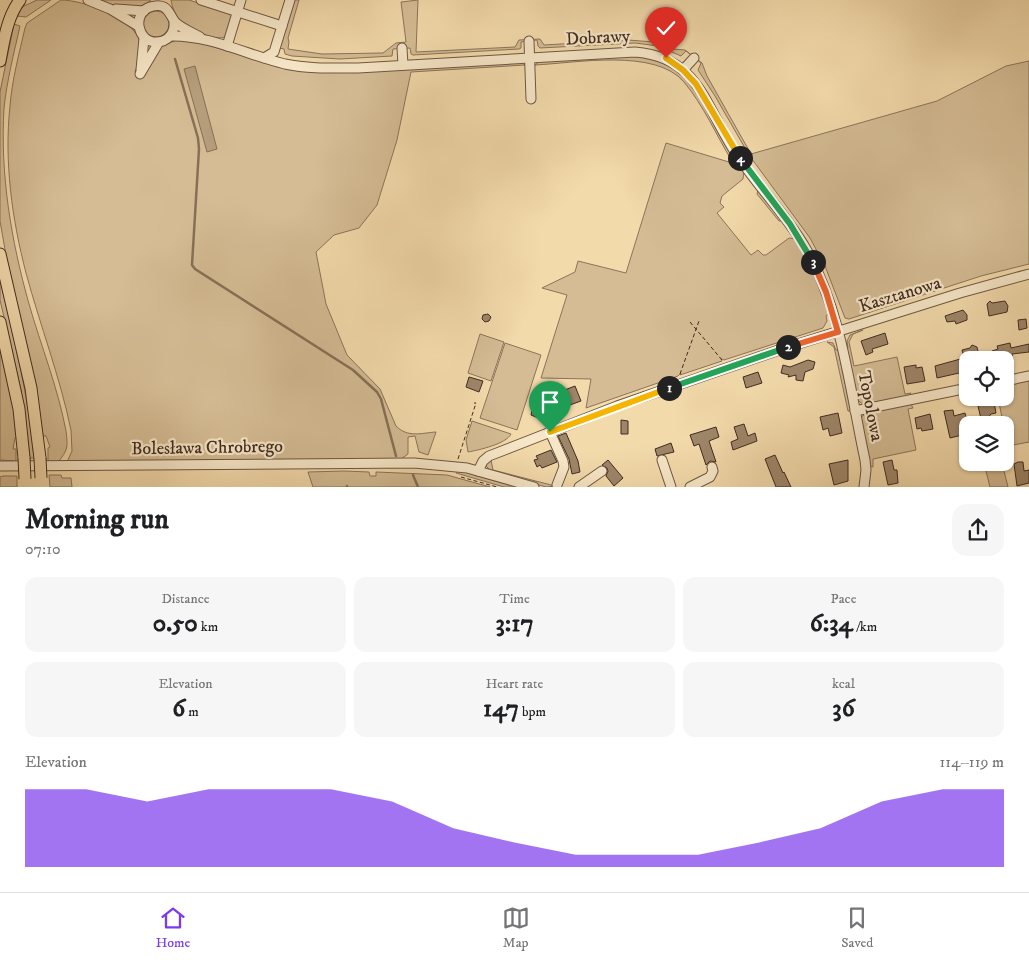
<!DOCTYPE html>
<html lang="en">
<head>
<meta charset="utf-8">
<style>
  body { margin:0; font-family:"IM FELL DW Pica",serif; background:#f6f6f6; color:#202124; height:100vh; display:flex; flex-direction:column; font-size:19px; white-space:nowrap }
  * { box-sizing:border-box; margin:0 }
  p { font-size:16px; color:#757577 }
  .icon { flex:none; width:28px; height:28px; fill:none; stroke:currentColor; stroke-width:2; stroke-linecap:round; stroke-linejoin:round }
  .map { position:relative; height:487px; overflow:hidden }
  .details { display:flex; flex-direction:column; background:#fff; flex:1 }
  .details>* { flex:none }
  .tools { position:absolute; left:959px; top:351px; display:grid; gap:10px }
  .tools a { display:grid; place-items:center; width:55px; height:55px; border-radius:10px; background:#fff; box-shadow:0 1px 4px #0004; font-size:25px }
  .pin { position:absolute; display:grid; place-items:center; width:42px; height:42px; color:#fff; margin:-51px -21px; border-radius:50% 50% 50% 0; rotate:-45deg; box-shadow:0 0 5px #0007 }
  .pin .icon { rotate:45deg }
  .km { position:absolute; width:25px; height:25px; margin:-12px; border-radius:50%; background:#222; color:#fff; font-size:14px; line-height:25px; text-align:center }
  .round { display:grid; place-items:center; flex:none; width:52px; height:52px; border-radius:15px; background:#f6f6f6 }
  .overview { display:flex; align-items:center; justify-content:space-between; height:85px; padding:0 25px }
  h1 { font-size:28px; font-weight:700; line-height:38px }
  .metrics { display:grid; grid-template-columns:repeat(3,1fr); gap:8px; height:85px; padding:5px 25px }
  .metrics div { display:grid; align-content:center; border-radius:12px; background:#f6f6f6; text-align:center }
  .metrics b { font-size:25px; font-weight:700 }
  .metrics small { font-size:14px; font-weight:400 }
  .metrics p { font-size:14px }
  .chart { height:140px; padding:10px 25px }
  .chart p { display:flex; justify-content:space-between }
  .chart svg { width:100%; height:90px; margin-top:5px; fill:#7c3aed; opacity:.7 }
  .tabs { display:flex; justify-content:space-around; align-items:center; height:70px; border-top:1px solid #e0e0e0; background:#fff; font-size:14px; color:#757577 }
  .tabs a { display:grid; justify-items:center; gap:2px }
  .tabs .selected { color:#7c3aed }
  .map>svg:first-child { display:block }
  .green { fill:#d5bc94; stroke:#8b745b }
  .water { fill:#b69e7c; stroke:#877058 }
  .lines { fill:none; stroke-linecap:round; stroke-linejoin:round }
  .stream { stroke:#877058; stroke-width:2.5 }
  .building { fill:#9e8669; stroke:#412b22 }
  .minor-casing { stroke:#6e5744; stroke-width:11 }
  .major-casing { stroke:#412b22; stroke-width:13 }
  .path { stroke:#412b22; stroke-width:1; stroke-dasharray:4 2.5; stroke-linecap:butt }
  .minor { stroke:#f7e7c8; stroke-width:9 }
  .major { stroke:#f3daab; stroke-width:11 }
  .major-bridge-casing { stroke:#412b22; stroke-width:13; stroke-linecap:butt }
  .major-bridge { stroke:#f3daab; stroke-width:11 }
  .split-1-casing { stroke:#fff; stroke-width:10 }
  .split-2-casing { stroke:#fff; stroke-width:10 }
  .split-3-casing { stroke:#fff; stroke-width:10 }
  .split-4-casing { stroke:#fff; stroke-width:10 }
  .split-5-casing { stroke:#fff; stroke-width:10 }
  .split-1 { stroke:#f5b400; stroke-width:6 }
  .split-2 { stroke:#22a559; stroke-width:6 }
  .split-3 { stroke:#f0652b; stroke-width:6 }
  .split-4 { stroke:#22a559; stroke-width:6 }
  .split-5 { stroke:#f5b400; stroke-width:6 }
  .labels { text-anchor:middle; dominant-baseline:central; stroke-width:4.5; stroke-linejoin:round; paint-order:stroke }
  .street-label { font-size:18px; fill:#412b22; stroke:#f7e7c8 }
</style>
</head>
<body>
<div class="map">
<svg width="1029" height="487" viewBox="0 0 1029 487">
  <rect width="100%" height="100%" fill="#f3daab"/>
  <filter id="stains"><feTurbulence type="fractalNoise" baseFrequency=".004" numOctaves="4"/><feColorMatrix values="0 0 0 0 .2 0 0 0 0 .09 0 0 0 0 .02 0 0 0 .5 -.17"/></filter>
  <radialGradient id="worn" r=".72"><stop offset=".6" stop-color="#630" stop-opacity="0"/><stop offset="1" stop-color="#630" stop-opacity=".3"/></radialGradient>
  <g class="green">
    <path d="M37 0H51L26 17 17 16 22 7Z"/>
    <path d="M61 0C83 0 134 18 140 42 142 51 138 63 135 72L144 76 154 53 161 46 177 40 201 43 284 68 522 63 525 65 411 72 397 140 377 205 359 228 334 235 316 252 326 304 347 355 380 389 396 426C408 438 421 433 436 432L428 455 419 452 415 436 408 437V454L401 459 67 462 72 451 71 430C60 377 40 325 26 273 12 219 4 161 10 106 12 80 19 54 25 28L27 23Z"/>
    <path d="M100 0H151C138 14 115 6 100 0Z"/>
    <path d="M171 0H189L231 14 232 16 225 37C216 41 188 29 181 22 176 17 172 7 171 0Z"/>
    <path d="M294 0H299L288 38 289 42 288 49 322 54 383 53 396 43 406 42 401 2 418 0 416 52 515 47 519 40 540 39 544 45 628 40 654 42 673 49 685 50 702 63 707 76 751 154 937 101 1006 66 1029 61V264L981 276 849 319 845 318 825 266 810 238 749 155 715 96 698 70 701 63 686 51 681 56 658 46 635 43 540 48 538 46 537 40 521 42V48L519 49 413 55 411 54 410 48 393 49 392 56 340 59 292 56 285 54 284 49 279 48Z"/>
    <circle cx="156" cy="24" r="13"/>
    <path d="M14 24 20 26C14 53 7 80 4 108 0 174 11 240 29 304 41 346 58 388 66 431 68 447 68 450 58 462H48V448L50 447 46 436H43L36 387 10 278 0 221V92Z"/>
    <path d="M633 56 654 59 673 68 680 73 693 86 744 171 743 179 722 196 720 203 724 207 717 213 751 255 758 250 763 255H766L789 238 795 239 813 272 829 314 826 316 827 321 823 328 724 360 722 359H721L722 361 680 375 681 373 678 376 586 408 591 379 541 378 567 295 542 288 575 272 578 261 626 273 666 143 729 162 732 161C716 135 704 106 684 82 655 48 576 63 535 65L540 61Z"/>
    <path d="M758 190 783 221H779L757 194Z"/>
    <path d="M0 280C14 339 29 397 34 458H30L21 390 0 300Z"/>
    <path d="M863 330 853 334 849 342 854 366 897 357 905 394 911 393 909 396 864 405 856 399 846 349 848 348 847 341 850 335Z"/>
    <path d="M480 334 504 342 491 381 468 373Z"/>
    <path d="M827 342 833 343 836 350H838L851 411H848L834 347Z"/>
    <path d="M505 343 541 355 517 430 480 418Z"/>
    <path d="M0 344 11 392 18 437 15 438 13 449H16V461L0 460Z"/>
    <path d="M1029 380V442L1008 446 998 398H1005V385Z"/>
    <path d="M911 404 913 408 908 409 916 450 873 459V467L869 466 861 417 869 412Z"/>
    <path d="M472 421 511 434C506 444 479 450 468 452L466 440Z"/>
    <path d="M491 460 493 470 555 486 546 487 490 470 486 466V463Z"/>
    <path d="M984 463H1002L1008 487H990Z"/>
    <path d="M344 471 369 472 370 476H376V472L447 475 490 487H313L308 472Z"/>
    <path d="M457 471 466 472 521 487H504L456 473Z"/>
    <path d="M49 475H61L62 478H71L72 487H50Z"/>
    <path d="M3 476H17V487H0V477Z"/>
  </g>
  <path class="water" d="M195 66 217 149 207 152 184 69Z"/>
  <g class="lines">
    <g class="stream">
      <path d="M175 59 198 138 199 149 192 265 195 269 353 370 377 392 381 399 396 456"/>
      <path d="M413 475 418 487"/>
      <path d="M347 486V487"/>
    </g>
  </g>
  <g class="building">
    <path d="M990 301 992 303 1005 301 1008 306 1007 312 989 316 987 304Z"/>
    <path d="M963 310 967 315V320L956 324 955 321 947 322 945 316Z"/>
    <path d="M488 314 491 317 489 321 485 322 482 319 483 315Z"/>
    <path d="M1026 319 1027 328 1019 330 1018 320Z"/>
    <path d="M885 333 888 344 872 349 873 352 866 355 861 341Z"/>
    <path d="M1010 343 1011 348 1029 344V352L1012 354 1013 359H994L992 351 998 349 997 346Z"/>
    <path d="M972 345 977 347 980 360H968V371L937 378 935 366 964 358 962 350 970 348Z"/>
    <path d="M808 360 815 362 813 369 805 372 803 381 796 380V375L788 377 789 375 781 373 783 365 790 367Z"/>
    <path d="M916 365V368L922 367 925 381 907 384 904 367Z"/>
    <path d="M758 372 762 383 746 388 743 377Z"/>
    <path d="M469 377 483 381 479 392 466 387Z"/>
    <path d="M575 386 581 401 536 417 531 415 535 395 542 392 544 398Z"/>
    <path d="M994 402 996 413 991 414 986 420 984 418 981 419 978 406Z"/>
    <path d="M953 410 954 416 965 413 968 425 960 427 962 435 950 438 944 411Z"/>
    <path d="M838 413 842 433 830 436 828 428 823 430 820 417Z"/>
    <path d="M930 414 933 429 922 431 921 428 917 429 915 418Z"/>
    <path d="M621 420 628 421V434H621Z"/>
    <path d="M744 424 748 436 755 433 757 441 733 450 731 442 738 439 734 427Z"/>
    <path d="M716 427 719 437 709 441 716 462 710 461 706 465 699 444 694 446 690 435Z"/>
    <path d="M566 433 578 461 580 472 572 474 569 459 558 436Z"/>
    <path d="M671 443 674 452 657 456 655 449Z"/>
    <path d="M551 450 557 462 542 468 540 465 537 467 534 460 538 459 536 456Z"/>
    <path d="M775 455 783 473 784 472 791 487H776L765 459Z"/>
    <path d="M608 460 623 478 614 486 606 476 608 471 607 468 602 465Z"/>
    <path d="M848 460V481L834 485 829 464Z"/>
    <path d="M892 460 894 470H897L898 483 888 485 883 462Z"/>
    <path d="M1018 462H1023L1024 471 1029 470V483L1017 486 1014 464Z"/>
  </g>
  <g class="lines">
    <defs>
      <g id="minor">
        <path d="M88 0 110 9 138 26"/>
        <path d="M201 0 282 26"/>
        <path d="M116 9 144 11"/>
        <path d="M174 22C175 33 168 42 156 42 137 42 132 13 150 7 169 1 169 16 176 23 183 29 193 33 200 37"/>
        <path d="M170 36C210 35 247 55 285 64 309 69 333 68 358 68L635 52C697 57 704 102 732 147 754 183 785 212 806 249 842 311 850 391 865 460L866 470 864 487"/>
        <path d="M529 41 531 99"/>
        <path d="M227 46 241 0"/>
        <path d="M402 48 403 65"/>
        <path d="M264 58 274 52 290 0"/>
        <path d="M141 70 144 38"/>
        <path d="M683 70 694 58"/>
        <path d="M140 74 159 42"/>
        <path d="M1005 381 1029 376"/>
        <path d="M855 411 968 388"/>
        <path d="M550 432 563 461 564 467 557 485"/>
        <path d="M662 460 671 487"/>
        <path d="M0 466 414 463 467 468 534 487"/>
        <path d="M478 471 483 461 489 456 617 406 779 350 960 293 1029 274"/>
        <path d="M579 487 602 471"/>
        <path d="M690 487 710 477 713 471 712 467"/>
      </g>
      <g id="major">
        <path d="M0 61C4 40 7 17 20 0"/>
        <path d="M0 254 31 388 40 458"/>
        <path d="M0 322 19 409 24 458"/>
      </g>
    </defs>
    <use href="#minor" class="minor-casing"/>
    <use href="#major" class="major-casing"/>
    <g class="path">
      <path d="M690 322 722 360"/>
      <path d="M680 374 699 321"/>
      <path d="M458 459 476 403H474"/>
      <path d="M461 477 497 487"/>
    </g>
    <use href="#minor" class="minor"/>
    <use href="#major" class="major"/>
    <defs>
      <g id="major-bridge">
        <path d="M24 458 25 479"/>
        <path d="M40 458 41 478"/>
      </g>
    </defs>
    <use href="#major-bridge" class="major-bridge-casing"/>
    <use href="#major-bridge" class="major-bridge"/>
  </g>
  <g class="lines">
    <defs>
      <path id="split-1" d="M550 432 669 388"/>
      <path id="split-2" d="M669 388 788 347"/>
      <path id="split-3" d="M788 347 838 332 826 292 813 262"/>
      <path id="split-4" d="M740 158 790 224 813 262"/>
      <path id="split-5" d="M666 58 683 70 696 84 740 158"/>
    </defs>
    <use href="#split-1" class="split-1-casing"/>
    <use href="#split-2" class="split-2-casing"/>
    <use href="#split-3" class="split-3-casing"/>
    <use href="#split-4" class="split-4-casing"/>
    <use href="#split-5" class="split-5-casing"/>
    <use href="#split-1" class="split-1"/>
    <use href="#split-2" class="split-2"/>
    <use href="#split-3" class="split-3"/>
    <use href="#split-4" class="split-4"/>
    <use href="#split-5" class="split-5"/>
  </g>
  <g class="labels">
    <g class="street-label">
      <text transform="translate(598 38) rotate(-3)">Dobrawy</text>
      <text transform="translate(900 295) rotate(-17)">Kasztanowa</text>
      <text transform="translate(870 406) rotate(79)">Topolowa</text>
      <text transform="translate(207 448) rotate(-1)">Bolesława Chrobrego</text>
    </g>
  </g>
  <rect width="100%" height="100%" filter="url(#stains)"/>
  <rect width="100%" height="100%" fill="url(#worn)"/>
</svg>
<div class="tools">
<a><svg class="icon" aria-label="locate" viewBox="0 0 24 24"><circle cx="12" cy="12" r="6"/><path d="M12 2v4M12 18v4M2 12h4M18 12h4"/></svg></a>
<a><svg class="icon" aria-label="layers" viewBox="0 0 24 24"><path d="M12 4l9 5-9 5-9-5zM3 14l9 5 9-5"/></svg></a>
</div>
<div class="pin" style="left:550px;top:432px;background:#1e9e55"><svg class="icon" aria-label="arrive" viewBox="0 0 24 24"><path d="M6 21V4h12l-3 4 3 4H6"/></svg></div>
<div class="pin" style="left:666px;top:58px;background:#d93025"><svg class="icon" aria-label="check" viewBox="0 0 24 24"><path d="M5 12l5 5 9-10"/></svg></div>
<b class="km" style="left:669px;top:388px">1</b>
<b class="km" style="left:788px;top:347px">2</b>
<b class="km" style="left:813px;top:262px">3</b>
<b class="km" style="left:740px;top:158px">4</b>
</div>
<section class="details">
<div class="overview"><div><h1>Morning run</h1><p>07:10</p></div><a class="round"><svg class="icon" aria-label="share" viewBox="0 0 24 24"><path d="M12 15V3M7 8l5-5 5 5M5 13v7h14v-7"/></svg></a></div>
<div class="metrics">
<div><p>Distance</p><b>0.50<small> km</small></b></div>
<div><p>Time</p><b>3:17</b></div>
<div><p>Pace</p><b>6:34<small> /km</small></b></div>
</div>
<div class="metrics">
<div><p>Elevation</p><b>6<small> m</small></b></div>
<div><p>Heart rate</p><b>147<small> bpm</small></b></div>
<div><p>kcal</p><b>36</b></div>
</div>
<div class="chart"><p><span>Elevation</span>114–119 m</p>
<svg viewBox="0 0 160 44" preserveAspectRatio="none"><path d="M0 44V6L10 6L20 12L30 6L40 6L50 6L60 12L70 25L80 32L90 38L100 38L110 38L120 32L130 25L140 12L150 6L160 6V44z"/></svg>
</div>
</section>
<nav class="tabs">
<a class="selected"><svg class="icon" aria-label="home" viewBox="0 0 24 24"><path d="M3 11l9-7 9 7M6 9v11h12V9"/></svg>Home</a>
<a><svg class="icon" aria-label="map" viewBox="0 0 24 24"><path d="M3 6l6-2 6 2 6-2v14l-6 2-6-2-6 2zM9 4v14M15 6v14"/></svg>Map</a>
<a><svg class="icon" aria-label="saved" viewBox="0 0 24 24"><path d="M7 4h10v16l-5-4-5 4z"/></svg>Saved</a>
</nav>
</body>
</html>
